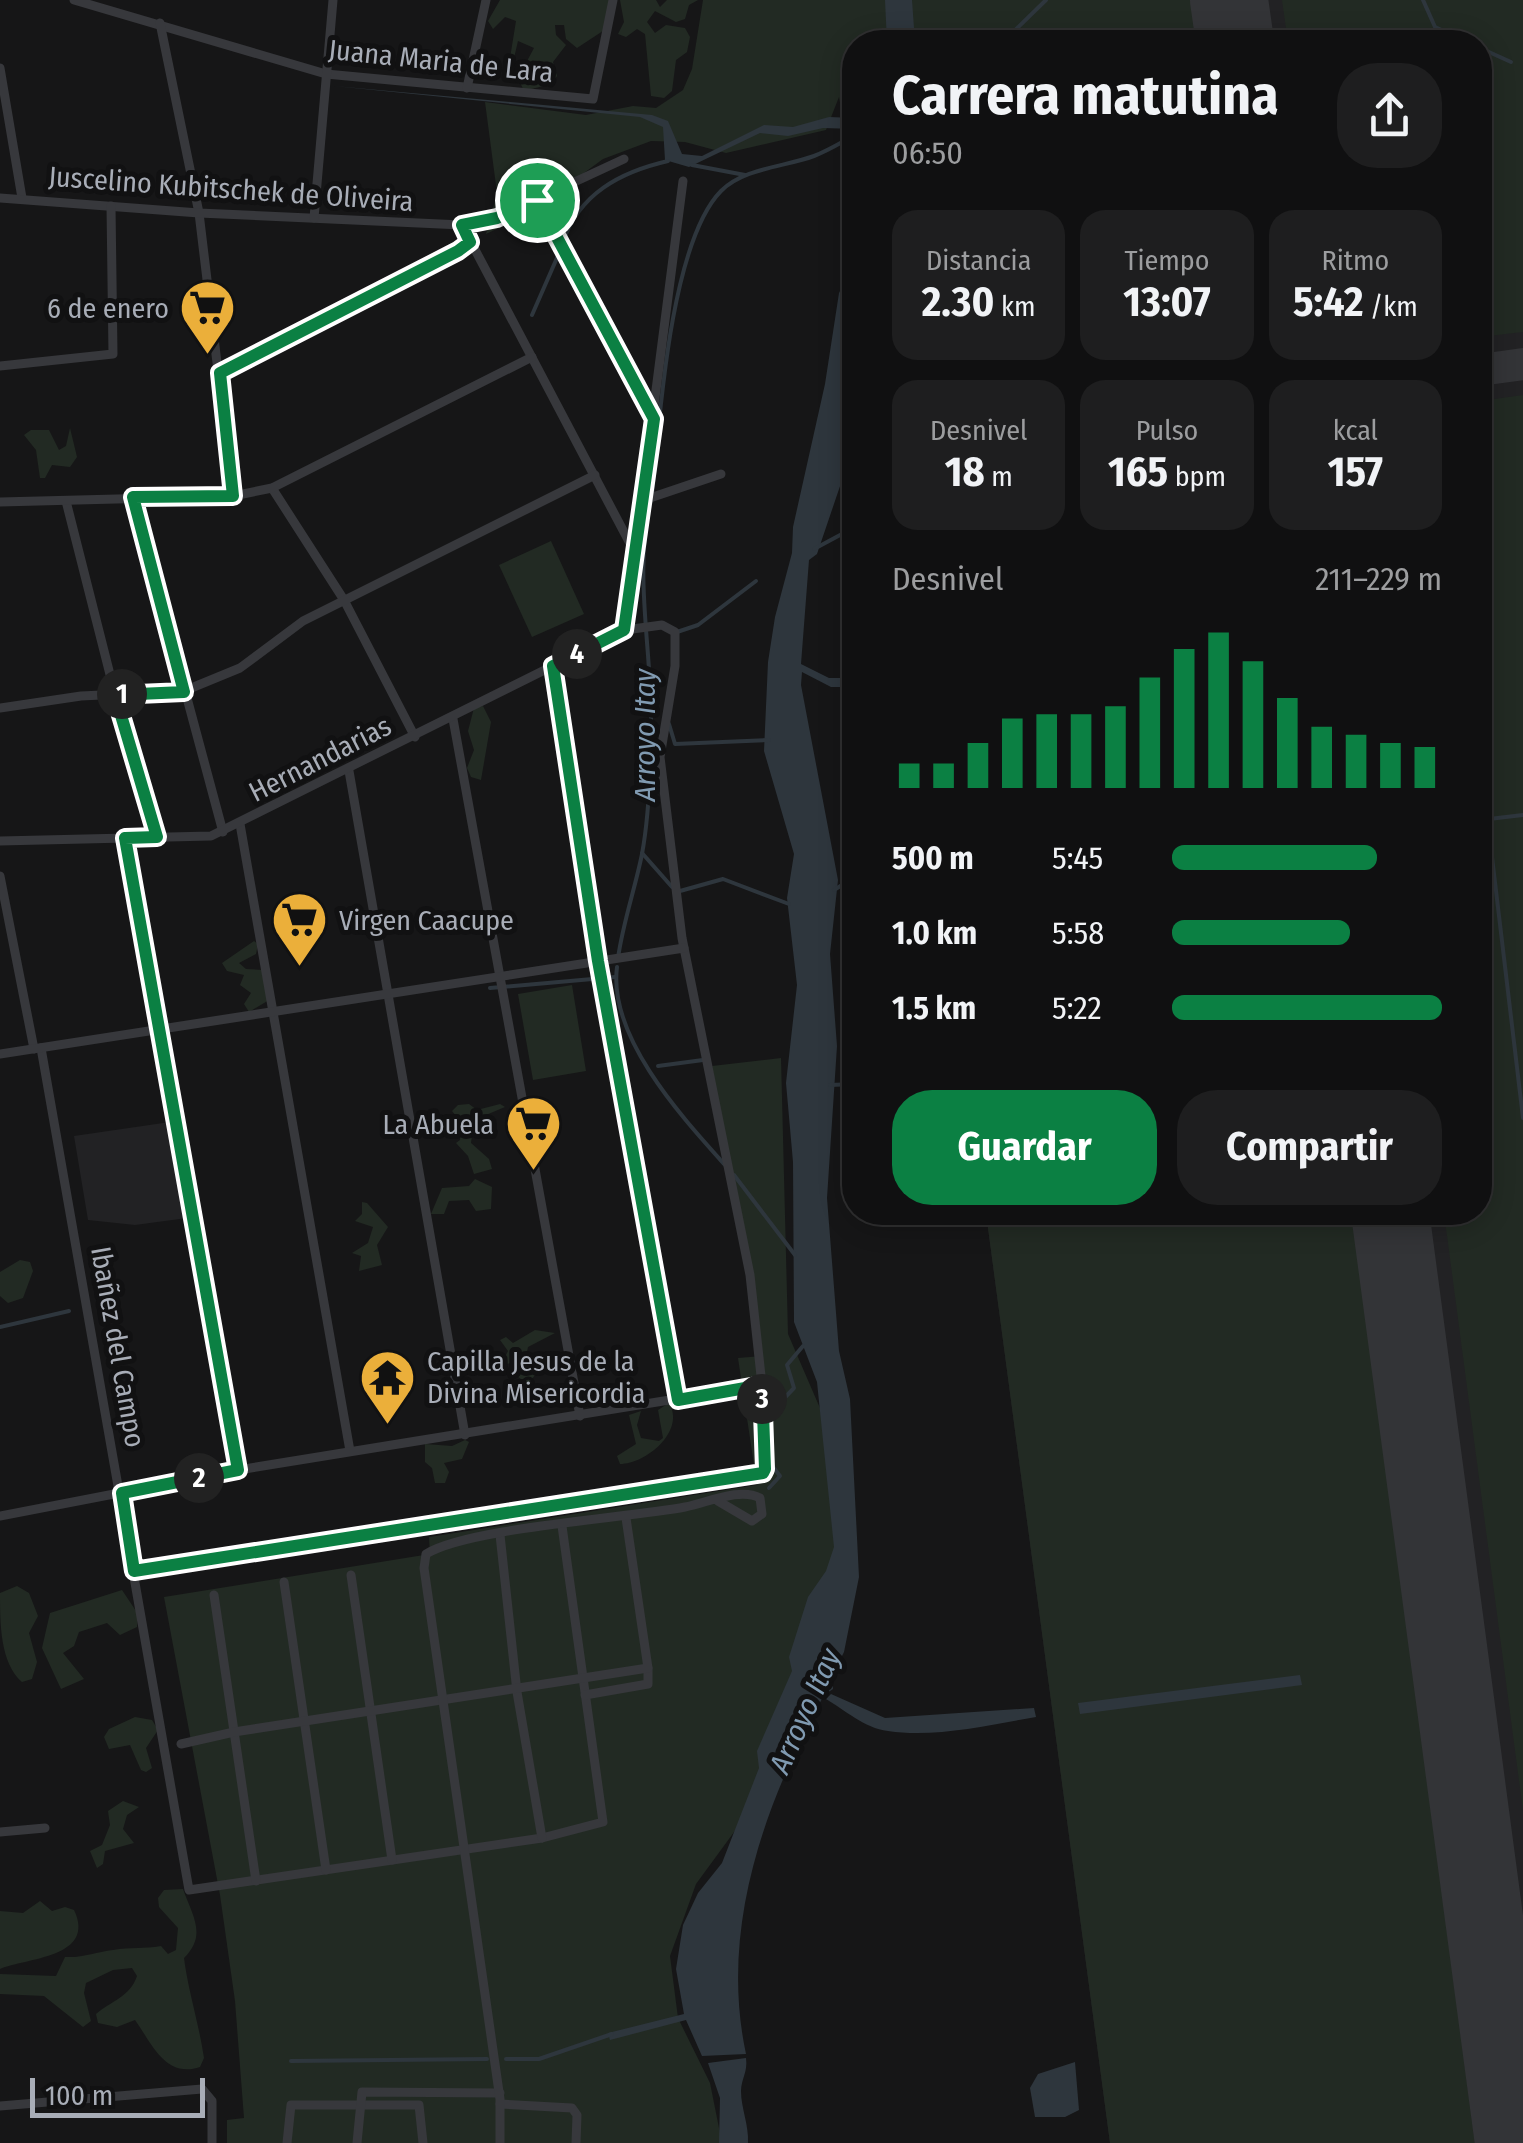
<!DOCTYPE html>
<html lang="es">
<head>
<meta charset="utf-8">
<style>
  body { margin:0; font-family:"Fira Sans Condensed",sans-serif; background:#1e1e1f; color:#f1f3f6; height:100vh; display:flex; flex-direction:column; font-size:38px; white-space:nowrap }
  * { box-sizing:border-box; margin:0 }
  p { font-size:32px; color:#9c9d9f }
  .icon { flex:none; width:55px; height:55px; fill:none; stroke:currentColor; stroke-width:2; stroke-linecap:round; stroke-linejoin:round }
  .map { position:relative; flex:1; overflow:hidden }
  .sheet { position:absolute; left:842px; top:30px; width:650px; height:1195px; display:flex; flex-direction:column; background:#101011; border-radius:40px; box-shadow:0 5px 25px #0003,0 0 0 2px #303031 }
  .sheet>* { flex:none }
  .scale { position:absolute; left:30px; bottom:25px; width:175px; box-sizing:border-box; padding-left:10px; border:5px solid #a8adb7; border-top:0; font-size:28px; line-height:35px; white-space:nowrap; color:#a8adb7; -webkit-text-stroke:8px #111112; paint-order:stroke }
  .pin { position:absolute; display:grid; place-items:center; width:85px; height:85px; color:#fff; margin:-42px; border:5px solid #fff; border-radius:50%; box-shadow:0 2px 10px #0007 }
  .km { position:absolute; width:50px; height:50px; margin:-25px; border-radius:50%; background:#222; color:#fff; font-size:28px; line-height:50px; text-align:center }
  .round { display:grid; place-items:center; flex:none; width:105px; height:105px; border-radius:40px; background:#1e1e1f }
  .overview { display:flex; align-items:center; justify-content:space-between; height:170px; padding:0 50px }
  h1 { font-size:55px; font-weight:700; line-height:75px }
  .metrics { display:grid; grid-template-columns:repeat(3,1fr); gap:15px; height:170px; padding:10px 50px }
  .metrics div { display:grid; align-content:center; border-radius:25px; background:#1e1e1f; text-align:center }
  .metrics b { font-size:42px; font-weight:700 }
  .metrics small { font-size:28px; font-weight:400 }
  .metrics p { font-size:28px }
  .chart { height:280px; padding:20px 50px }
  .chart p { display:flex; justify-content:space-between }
  .chart svg { width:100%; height:180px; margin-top:10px; stroke:#0b8043; stroke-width:6 }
  .cta { display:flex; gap:20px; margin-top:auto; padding:20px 50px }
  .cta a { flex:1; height:115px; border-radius:40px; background:#0b8043; color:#fff; font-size:40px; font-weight:700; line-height:115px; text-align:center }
  .cta a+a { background:#1e1e1f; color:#f1f3f6 }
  ul { padding:0 50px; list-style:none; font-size:32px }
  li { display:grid; grid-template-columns:160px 120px 1fr; align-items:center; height:75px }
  li i { height:25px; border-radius:12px; background:#0b8043 }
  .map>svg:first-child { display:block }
  .built { fill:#222224 }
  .green { fill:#222a23 }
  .water { fill:#2e363d }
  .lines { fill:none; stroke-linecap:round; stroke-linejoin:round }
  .stream { stroke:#2e363d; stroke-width:4 }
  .taxiway { stroke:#333437; stroke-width:32 }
  .runway { stroke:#333437; stroke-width:78 }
  .street { stroke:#37383c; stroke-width:9 }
  .route-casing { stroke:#fff; stroke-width:20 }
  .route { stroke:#0b8043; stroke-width:12 }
  .labels { text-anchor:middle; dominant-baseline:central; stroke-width:10; stroke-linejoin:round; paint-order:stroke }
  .street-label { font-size:28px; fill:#a8adb7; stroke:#111112 }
  .poi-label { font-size:28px; fill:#a8adb7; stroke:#111112; text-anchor:end }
  .water-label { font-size:30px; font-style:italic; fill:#809ab1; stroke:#111112 }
</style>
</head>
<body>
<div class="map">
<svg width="1523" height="2143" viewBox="0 0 1523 2143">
  <rect width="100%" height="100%" fill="#161617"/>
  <g class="built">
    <path d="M827 0H1523V2143H1110L986 1213 1480 1212V42H855V114Z"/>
    <path d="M170 1122 187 1218 135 1225 88 1220 74 1136Z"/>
  </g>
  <g class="green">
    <path d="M500 0H609L612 25 577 48 566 39 564 25H555L556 35 566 45 553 62 557 76 551 84 524 91 518 78 534 48 518 41 514 58H510L516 21 505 17 493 29 488 21Z"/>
    <path d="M620 0H656L660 7 667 0H698L689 5 685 19 676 22 655 11 647 22 655 33 666 25 685 28 690 37 687 52 676 60 672 91 664 98 651 96 645 34 637 29 626 37 618 34 624 22Z"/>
    <path d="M703 0H1192L1198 42H855V114H842L839 97 826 130 726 153 685 142 651 141 603 159 528 214 486 234 497 193 485 102 586 115 633 106 656 108 683 90 692 69Z"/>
    <path d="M1282 0H1523V332L1480 337V42H1288Z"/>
    <path d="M1523 395V1811L1444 1213 1480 1212V401Z"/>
    <path d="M70 428 77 457 70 467 52 465 45 478H40L36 450 24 435 31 430H49L59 450 66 446Z"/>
    <path d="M551 541 584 614 532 637 499 565Z"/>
    <path d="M483 706 491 722 481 780 471 777 467 768 474 750 468 731 474 708Z"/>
    <path d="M254 941 258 944 256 954 239 963 246 969 264 970 269 1000 249 1012 244 1004 251 993 240 985 244 975 227 971 222 963Z"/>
    <path d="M572 985 586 1071 533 1080 518 994Z"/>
    <path d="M781 1058 788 1334 826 1422 842 1554 737 1828 696 1884 670 1956 678 2018 710 2083 722 2143H227V2120L244 2118 235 2001 220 1895 164 1597 430 1554 429 1537 757 1485 738 1358 762 1356 712 1066Z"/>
    <path d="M469 1104 477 1110 500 1104 505 1107 474 1120 471 1143 489 1159 492 1169 474 1174 468 1156 456 1143 460 1140 461 1122 452 1111 458 1105Z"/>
    <path d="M475 1179 492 1187 491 1209 476 1211 469 1200 449 1201 444 1214H431L442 1188 469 1186Z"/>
    <path d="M367 1203 388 1227 377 1245 382 1265 359 1271 361 1256 352 1253 368 1243 373 1227 355 1221 362 1214V1202Z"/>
    <path d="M986 1213H1352L1475 2143H1110Z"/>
    <path d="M20 1260 30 1262 33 1271 23 1298 8 1303 0 1296V1272Z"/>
    <path d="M535 1330 555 1333 528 1347 523 1371 535 1375 528 1384 514 1374 511 1363 501 1365 508 1351 500 1340 506 1337 513 1343Z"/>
    <path d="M669 1403C686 1431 646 1464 620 1464L617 1456 636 1444 629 1415 641 1411 637 1425 641 1438 659 1441 663 1438 658 1410Z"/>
    <path d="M465 1440 469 1442 462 1459 444 1463 449 1472 445 1483H435L432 1468 425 1462V1444L452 1446Z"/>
    <path d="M17 1586 29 1593 38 1616 29 1633 37 1662 32 1679 22 1682C0 1663 0 1623 0 1593Z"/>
    <path d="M122 1590 138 1614 137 1627 120 1635 107 1623 79 1632 74 1646 63 1653 84 1679 61 1689 42 1648 50 1613Z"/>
    <path d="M135 1717 152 1720 158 1730 146 1748 152 1768 146 1772 141 1770 130 1745 109 1749 104 1737 109 1729Z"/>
    <path d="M123 1801 139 1807 127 1815 123 1829 134 1843 105 1851 103 1864 97 1868 90 1851 102 1845 110 1825 108 1811Z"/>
    <path d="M183 1889C193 1917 207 1935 184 1958 188 1990 199 2024 204 2058L200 2067C165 2079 151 2042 135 2020L117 2027 98 2023 96 2014C111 2001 130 1997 137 1976L132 1968 113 1970 86 1983 84 1993 91 2021 83 2027 44 1996 0 1994V1974L56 1976 65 1957C83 1958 96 1952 113 1950 131 1947 144 1949 161 1946L168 1954 176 1950 178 1928 159 1907 158 1898 164 1890Z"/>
    <path d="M40 1901 52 1911 65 1907 74 1910C97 1958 25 1958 0 1969V1911L23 1913Z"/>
  </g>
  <g class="water">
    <path d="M885 0H912L915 42H887Z"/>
    <path d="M334 86 652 115 668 121 682 154 702 156 764 125 793 127 829 117 855 118V129L823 128 788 136 760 133 689 167 665 160 663 127 640 117Z"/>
    <path d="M855 241V442L817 554 809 560 801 664 829 678H855V687H831L802 672 801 685 838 880 830 954 837 1046 827 1198 839 1351 850 1399 859 1577 844 1652 832 1676 833 1689 824 1695C765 1803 719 1928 746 2054L702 2056 686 2020 610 2040 608 2033 684 2014 676 1969 683 1925 698 1893 722 1863 759 1768 757 1751 792 1671 789 1657 808 1597 826 1571 834 1547 817 1382 794 1322 793 1162 786 1083 797 985 787 898 794 854 764 751 768 662 775 617 792 553 793 527 825 384 839 293 849 273Z"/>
    <path d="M1300 1675 1302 1685 1080 1714 1078 1703Z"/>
    <path d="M831 1694 885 1718 1034 1708 1036 1717C989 1725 935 1738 888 1731 864 1728 845 1710 826 1699Z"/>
    <path d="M746 2058C748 2072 741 2079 741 2091 741 2108 749 2125 748 2143H719L720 2098 708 2063Z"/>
    <path d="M1075 2062 1079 2110 1065 2117H1035L1030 2088 1038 2074Z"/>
  </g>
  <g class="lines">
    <g class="stream">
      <path d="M1423 0 1435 27 1468 42"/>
      <path d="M1003 42 1046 0"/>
      <path d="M1480 48 1511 62"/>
      <path d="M692 165 745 175"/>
      <path d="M563 242C579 194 620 172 668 161"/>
      <path d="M532 315 560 251"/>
      <path d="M814 549 855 527"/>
      <path d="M677 632 698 625 756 581"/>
      <path d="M669 724 675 744 769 740"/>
      <path d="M1480 756 1523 1118"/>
      <path d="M1489 819 1523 815"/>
      <path d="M642 853 672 887"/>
      <path d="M834 890 855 877"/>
      <path d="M680 891 723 879 789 904"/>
      <path d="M618 958C623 922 635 889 642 854 650 811 651 761 651 717 651 642 633 570 652 496 659 423 670 243 721 191 744 168 784 167 814 156 828 151 842 142 855 135"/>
      <path d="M617 967C608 1037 682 1117 725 1165"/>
      <path d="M490 988 615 977"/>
      <path d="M658 1066 703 1060"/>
      <path d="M830 1085 855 1084"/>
      <path d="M734 1175 795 1255"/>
      <path d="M0 1327 69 1311"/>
      <path d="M769 1488 780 1476 770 1463 769 1414 794 1388 787 1365 803 1346"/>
      <path d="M506 2059H539L612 2034"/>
      <path d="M291 2061 487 2059"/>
    </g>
    <path class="taxiway" d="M1480 370 1523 364"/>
    <g class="runway">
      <path d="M1229 0 1235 42"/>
      <path d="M1390 1212 1514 2143"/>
    </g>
    <g class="street">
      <path d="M74 0 326 74 593 99 613 0"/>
      <path d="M160 23 199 213 233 496"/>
      <path d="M0 68 22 198"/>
      <path d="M467 88 486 0"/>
      <path d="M0 198 199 213 462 225 497 218 624 159"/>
      <path d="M537 201 653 419"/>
      <path d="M314 218 333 0"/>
      <path d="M462 225 635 553"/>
      <path d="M0 366 113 354 111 206"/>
      <path d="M219 373 471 242"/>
      <path d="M272 488 344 600 415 737"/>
      <path d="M133 497 223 832"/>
      <path d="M644 500 721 474"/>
      <path d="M66 501 136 777 157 837"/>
      <path d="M0 502 233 496 272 488 532 357"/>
      <path d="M625 630 683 181"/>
      <path d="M553 666 598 961 678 1400"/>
      <path d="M0 708 81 696 184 691 240 668 303 621 595 475"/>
      <path d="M453 719 580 1416"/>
      <path d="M349 771 465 1435"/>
      <path d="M240 824 350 1451"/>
      <path d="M125 837 238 1470"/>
      <path d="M0 841 211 836 625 630 662 625 675 632V666L660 757 682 938 750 1275 762 1385 763 1473 134 1571"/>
      <path d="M0 876 34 1049"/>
      <path d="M41 1048 189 1890 542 1838 603 1822 562 1526"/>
      <path d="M0 1054 684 948"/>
      <path d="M0 1516 238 1470 762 1385"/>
      <path d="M500 1535 517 1692 542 1838"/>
      <path d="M351 1575 392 1860"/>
      <path d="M284 1582 326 1870"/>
      <path d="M214 1595 256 1881"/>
      <path d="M585 1695 648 1684V1668"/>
      <path d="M181 1744 234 1732 648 1668 626 1518"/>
      <path d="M0 1832 45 1828"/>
      <path d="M500 2104 572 2108 577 2115 576 2143"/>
      <path d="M0 2106 202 2089 212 2101V2143"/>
      <path d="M287 2143 291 2105H419L423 2143"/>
      <path d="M357 2143 362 2092 500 2093"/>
      <path d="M500 2143V2099L424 1568 426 1554C467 1528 627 1518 685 1507 707 1503 740 1487 760 1498L762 1514 752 1521 718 1501"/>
    </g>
  </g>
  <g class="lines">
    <defs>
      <path id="route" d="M537 200 654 419 624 630 553 666 598 961 678 1400 762 1385 765 1469 763 1473 134 1571 122 1493 238 1470 125 838 157 837 115 695 184 692 133 497 233 496 220 373 458 251 470 242 462 225 497 218Z"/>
    </defs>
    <use href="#route" class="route-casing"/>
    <use href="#route" class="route"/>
  </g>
  <defs>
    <symbol id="supermarket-pin" viewBox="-11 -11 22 30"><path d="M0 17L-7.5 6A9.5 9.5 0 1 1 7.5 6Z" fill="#ebaf3a" stroke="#111112"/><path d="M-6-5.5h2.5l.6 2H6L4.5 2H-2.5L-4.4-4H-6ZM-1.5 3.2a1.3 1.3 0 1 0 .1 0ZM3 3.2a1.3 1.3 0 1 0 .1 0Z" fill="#111"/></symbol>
    <symbol id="temple-pin" viewBox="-11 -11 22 30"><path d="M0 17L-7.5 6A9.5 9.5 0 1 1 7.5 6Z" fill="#ebaf3a" stroke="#111112"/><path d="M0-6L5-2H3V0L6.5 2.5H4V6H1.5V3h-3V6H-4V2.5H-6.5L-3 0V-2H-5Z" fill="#111"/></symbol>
  </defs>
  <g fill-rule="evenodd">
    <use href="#supermarket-pin" x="176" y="276" width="63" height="86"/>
    <use href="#supermarket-pin" x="268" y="888" width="63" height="86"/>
    <use href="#supermarket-pin" x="502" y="1092" width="63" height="86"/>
    <use href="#temple-pin" x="356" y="1346" width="63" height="86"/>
  </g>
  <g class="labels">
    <g class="street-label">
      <text transform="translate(441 61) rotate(6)">Juana Maria de Lara</text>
      <text transform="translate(231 189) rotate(4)">Juscelino Kubitschek de Oliveira</text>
      <text transform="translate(320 759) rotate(-27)">Hernandarias</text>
      <text transform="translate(118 1347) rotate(80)">Ibañez del Campo</text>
    </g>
    <g class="poi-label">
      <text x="169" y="308">6 de enero</text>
      <text x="339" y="920" text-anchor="start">Virgen Caacupe</text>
      <text x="494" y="1124">La Abuela</text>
      <text x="427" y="1361" text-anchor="start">Capilla Jesus de la<tspan x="427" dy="32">Divina Misericordia</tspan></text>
    </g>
    <g class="water-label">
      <text transform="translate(645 735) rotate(-90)">Arroyo Itay</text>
      <text transform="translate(805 1711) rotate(-66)">Arroyo Itay</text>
    </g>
  </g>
</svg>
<div class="scale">100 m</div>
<div class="pin" style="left:537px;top:200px;background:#1e9e55"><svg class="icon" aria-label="arrive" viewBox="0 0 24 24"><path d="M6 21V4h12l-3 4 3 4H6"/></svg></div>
<b class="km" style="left:122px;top:694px">1</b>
<b class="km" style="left:199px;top:1478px">2</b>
<b class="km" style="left:762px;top:1399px">3</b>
<b class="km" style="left:577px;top:654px">4</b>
<section class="sheet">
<div class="overview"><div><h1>Carrera matutina</h1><p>06:50</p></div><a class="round"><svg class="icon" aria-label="share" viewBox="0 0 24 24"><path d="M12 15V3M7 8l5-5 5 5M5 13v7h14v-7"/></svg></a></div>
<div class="metrics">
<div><p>Distancia</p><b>2.30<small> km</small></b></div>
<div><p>Tiempo</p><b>13:07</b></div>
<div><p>Ritmo</p><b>5:42<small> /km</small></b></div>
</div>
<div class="metrics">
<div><p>Desnivel</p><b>18<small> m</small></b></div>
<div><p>Pulso</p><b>165<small> bpm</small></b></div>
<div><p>kcal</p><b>157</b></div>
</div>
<div class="chart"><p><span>Desnivel</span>211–229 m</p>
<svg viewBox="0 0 160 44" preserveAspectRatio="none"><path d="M5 44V38M15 44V38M25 44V33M35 44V27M45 44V26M55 44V26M65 44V24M75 44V17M85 44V10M95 44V6M105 44V13M115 44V22M125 44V29M135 44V31M145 44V33M155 44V34"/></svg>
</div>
<ul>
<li><b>500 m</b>5:45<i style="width:76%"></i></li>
<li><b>1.0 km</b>5:58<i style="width:66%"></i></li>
<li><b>1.5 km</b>5:22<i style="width:100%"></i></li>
</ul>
<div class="cta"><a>Guardar</a><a>Compartir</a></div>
</section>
</div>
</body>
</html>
